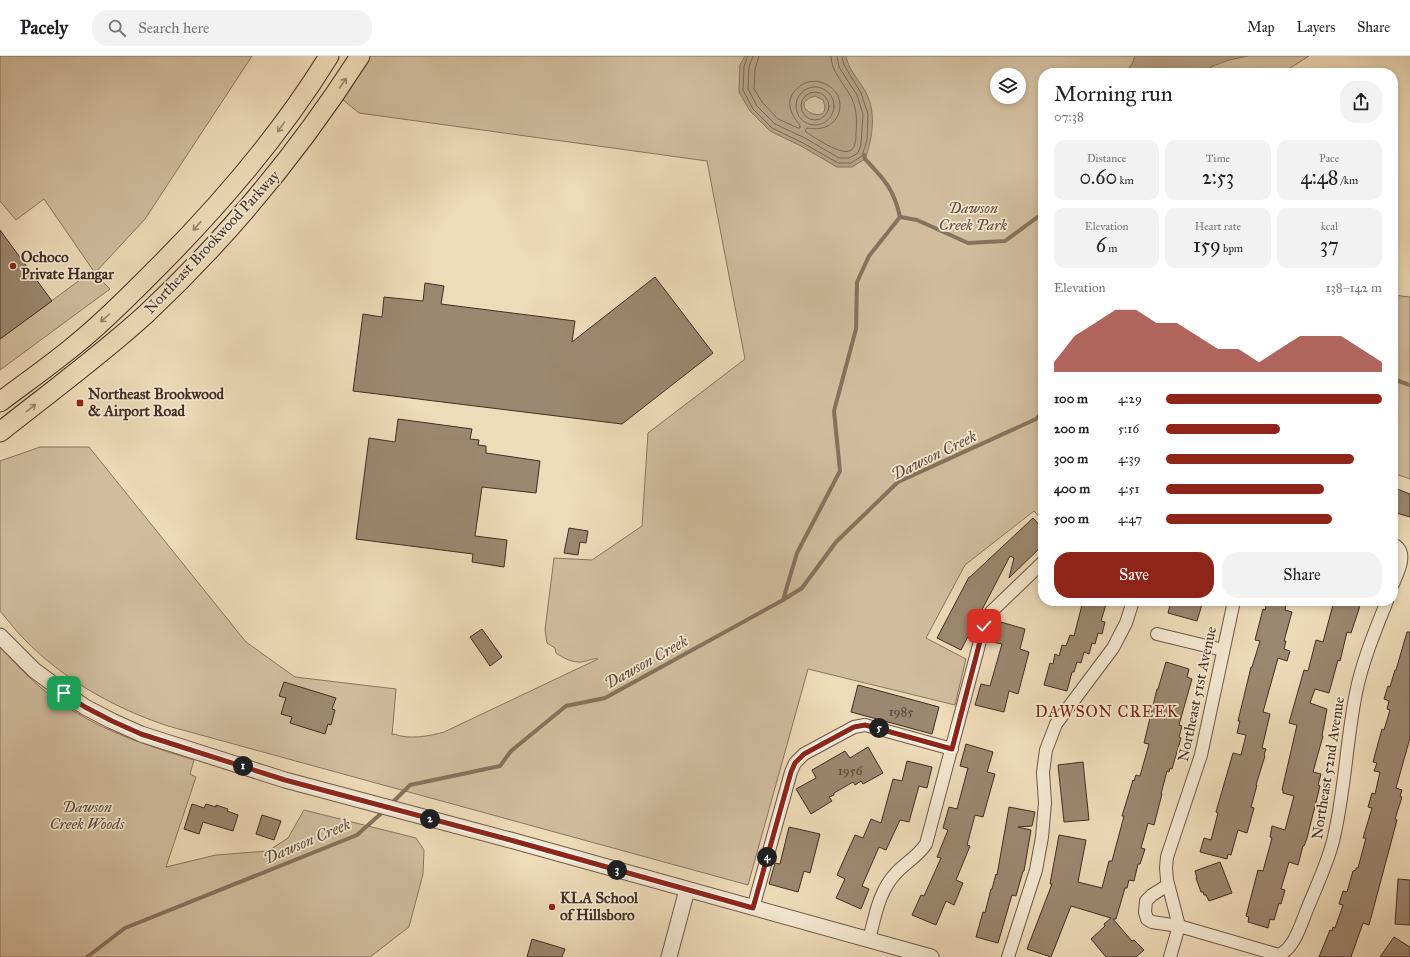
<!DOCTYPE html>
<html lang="en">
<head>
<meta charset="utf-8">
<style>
  body { margin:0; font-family:"IM FELL Great Primer",serif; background:#f2f2f2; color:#202124; height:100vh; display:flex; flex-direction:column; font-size:15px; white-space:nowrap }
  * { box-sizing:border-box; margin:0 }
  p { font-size:13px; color:#757577 }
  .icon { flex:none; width:22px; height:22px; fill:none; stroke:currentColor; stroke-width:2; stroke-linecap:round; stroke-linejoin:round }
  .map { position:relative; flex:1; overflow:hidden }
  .details { position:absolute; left:1038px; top:12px; width:360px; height:538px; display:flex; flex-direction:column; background:#fff; border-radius:16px; box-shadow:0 2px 6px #0003 }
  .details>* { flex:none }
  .controls { position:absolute; left:990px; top:12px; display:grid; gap:8px }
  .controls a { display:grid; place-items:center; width:36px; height:36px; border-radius:50%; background:#fff; box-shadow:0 2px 6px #0003; font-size:20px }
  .pin { position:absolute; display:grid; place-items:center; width:34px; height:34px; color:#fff; margin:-17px; border-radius:8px; box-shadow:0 2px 6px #0006 }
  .km { position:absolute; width:20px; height:20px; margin:-10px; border-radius:50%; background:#222; color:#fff; font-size:11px; line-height:20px; text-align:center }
  .round { display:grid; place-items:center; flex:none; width:42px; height:42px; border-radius:16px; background:#f2f2f2 }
  .headline { display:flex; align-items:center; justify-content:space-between; height:68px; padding:0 16px }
  h1 { font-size:22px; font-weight:600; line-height:30px }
  .stats { display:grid; grid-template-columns:repeat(3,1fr); gap:6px; height:68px; padding:4px 16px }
  .stats div { display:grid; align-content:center; border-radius:10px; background:#f2f2f2; text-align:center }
  .stats b { font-size:20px; font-weight:600 }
  .stats small { font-size:11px; font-weight:400 }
  .stats p { font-size:11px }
  .chart { height:112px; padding:8px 16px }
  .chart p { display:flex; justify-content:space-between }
  .chart svg { width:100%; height:72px; margin-top:4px; fill:#8f2418; opacity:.7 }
  .cta { display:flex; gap:8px; margin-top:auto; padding:8px 16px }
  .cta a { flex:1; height:46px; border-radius:16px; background:#8f2418; color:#fff; font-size:16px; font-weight:600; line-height:46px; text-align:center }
  .cta a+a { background:#f2f2f2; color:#202124 }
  ul { padding:0 16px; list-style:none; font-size:13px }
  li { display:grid; grid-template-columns:64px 48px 1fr; align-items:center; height:30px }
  li i { height:10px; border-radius:5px; background:#8f2418 }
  header { display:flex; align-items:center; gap:24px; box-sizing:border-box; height:56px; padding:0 20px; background:#fff; border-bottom:1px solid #e0e0e0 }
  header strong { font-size:19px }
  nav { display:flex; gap:22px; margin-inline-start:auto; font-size:14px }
  .search { width:280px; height:36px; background:#f2f2f2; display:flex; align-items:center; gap:10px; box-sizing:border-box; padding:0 14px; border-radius:16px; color:#757577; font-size:15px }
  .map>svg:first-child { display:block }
  .green { fill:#d1bd9e; stroke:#8a7560; fill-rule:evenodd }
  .water { fill:#b4a085; stroke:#87725d; fill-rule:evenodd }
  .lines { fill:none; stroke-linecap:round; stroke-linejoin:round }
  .shore { stroke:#7c6654; stroke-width:1 }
  .stream { stroke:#87725d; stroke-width:4 }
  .building { fill:#9c8770; stroke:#432d22 }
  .minor-casing { stroke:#6e5848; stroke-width:14 }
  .tertiary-casing { stroke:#6e5848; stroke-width:17 }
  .primary-casing { stroke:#432d22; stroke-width:21 }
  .minor { stroke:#f4e8d1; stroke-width:12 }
  .tertiary { stroke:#f4e8d1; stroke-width:15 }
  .primary { stroke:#eedbb8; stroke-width:19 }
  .oneway { stroke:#98846d }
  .route-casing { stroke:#fff; stroke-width:8 }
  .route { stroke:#8f2418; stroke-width:5 }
  .poi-dot { fill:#8f2418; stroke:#f4e8d1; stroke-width:1.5 }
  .labels { text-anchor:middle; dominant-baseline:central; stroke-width:3.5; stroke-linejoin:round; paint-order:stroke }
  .number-label { font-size:13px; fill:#594436 }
  .park-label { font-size:15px; font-style:italic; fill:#5f4a3b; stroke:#f4e8d1 }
  .street-label { font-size:15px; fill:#432d22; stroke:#f4e8d1 }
  .poi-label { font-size:15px; font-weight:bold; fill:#432d22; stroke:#f4e8d1; text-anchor:start }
  .water-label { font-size:16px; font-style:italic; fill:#5f4a3b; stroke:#f4e8d1 }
  .neighbourhood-label { font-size:16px; letter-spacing:1px; fill:#7a1f14; stroke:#f4e8d1 }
</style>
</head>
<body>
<header>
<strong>Pacely</strong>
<div class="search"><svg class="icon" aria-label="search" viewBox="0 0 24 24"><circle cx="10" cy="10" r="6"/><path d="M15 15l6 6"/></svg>Search here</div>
<nav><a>Map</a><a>Layers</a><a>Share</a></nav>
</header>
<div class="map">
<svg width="1410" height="901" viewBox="0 0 1410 901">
  <rect width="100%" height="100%" fill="#eedbb8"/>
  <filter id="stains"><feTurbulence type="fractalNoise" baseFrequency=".005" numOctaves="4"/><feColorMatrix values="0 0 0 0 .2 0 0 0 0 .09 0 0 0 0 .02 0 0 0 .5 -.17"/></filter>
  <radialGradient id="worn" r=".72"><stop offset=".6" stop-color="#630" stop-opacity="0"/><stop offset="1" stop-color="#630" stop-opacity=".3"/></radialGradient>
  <g class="green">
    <path d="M0 0H252L145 163 95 217 44 143 16 164 0 145Z"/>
    <path d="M370 0H1309L1282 17H1043V465L1034 455 965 509 926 582 966 603 955 649 808 613 748 829 168 670C114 652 64 624 24 583 15 574 8 564 0 555V405L40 391H89L246 586 295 621 396 633 392 679 394 678C409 684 430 680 444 676L598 603C592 602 588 605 582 606 573 607 563 602 556 597L555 592 547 587 545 574 554 502 592 504 642 470 648 377 745 303 707 105 359 57 342 43ZM997 19H1019V41H997Z"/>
    <path d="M92 215 110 233 0 314V283Z"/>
    <path d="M1393 239 1410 241V423L1393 417Z"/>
    <path d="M0 590C16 608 33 627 53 641 95 673 145 689 194 704L190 718 196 721 166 811 216 799 268 795 288 782 304 754 416 782 424 794 423 818 409 871 370 901H0Z"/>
  </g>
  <g class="water">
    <path d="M745 0H846C848 12 857 22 864 33 877 54 873 81 865 103L852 111H837L801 90 770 75 750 55 739 36 740 9ZM815 40 823 44C835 74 782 50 815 40Z"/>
    <path d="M1135 0H1248L1229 4 1213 10 1201 17H1125L1132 8Z"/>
  </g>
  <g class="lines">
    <g class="shore">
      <path d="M748 0 744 10 743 34 753 53 772 72 803 87 838 107H851L862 100 867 84 868 58 861 37 844 9 842 0"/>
      <path d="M753 0 749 11 748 33 757 50 775 68 805 82 839 102H849L858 97 861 89 863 58 857 39 839 11 837 0"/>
      <path d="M759 0 755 13 754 33 762 46 778 63 798 72H800V69C789 57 784 42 800 30 805 26 814 24 820 26 852 35 844 79 807 72L805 75C813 81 843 101 851 94 856 90 856 82 856 77 857 64 857 53 851 41 844 27 831 16 831 0"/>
      <circle cx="815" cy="50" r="19"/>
      <circle cx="815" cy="50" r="14"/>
    </g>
    <g class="stream">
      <path d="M864 99 865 103C884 123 894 133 900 161"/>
      <path d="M900 161 917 164 968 187 1005 185 1043 157"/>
      <path d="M1393 323 1410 329"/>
      <path d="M783 544 797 497 840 415 834 355 856 273 857 226 869 200 900 161"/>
      <path d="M390 749 410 729 500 710 511 695 566 650 605 642 783 544 802 532 836 486 898 426 1036 363 1043 355"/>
      <path d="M87 901 125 872 357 779 385 754"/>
    </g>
  </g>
  <g class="building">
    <path d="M0 174 52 245 0 283Z"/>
    <path d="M655 221 713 297 622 368 353 335 363 258 382 261 384 241 423 245 425 227 444 230 441 248 575 265 572 286Z"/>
    <path d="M398 363 472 373 470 383 479 384 478 389 486 390V397L540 405 536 437 482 431 475 480 507 484 504 511 472 506 473 498 356 483 369 382 395 386Z"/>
    <path d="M1397 433 1410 438V461L1393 456V446Z"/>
    <path d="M1033 462 1043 473V489L1009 522 1014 502 1010 500 961 594 937 582 969 521H970Z"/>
    <path d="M569 472 588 475 586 487 580 486 578 499 564 497Z"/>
    <path d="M1083 545H1107L1101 565 1105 566 1102 578 1098 577 1095 588 1092 587 1089 598 1084 596 1081 607 1077 606 1074 616H1072L1067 635 1044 629 1050 607 1053 608 1055 598 1059 600 1062 589 1066 590 1070 579 1074 580Z"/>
    <path d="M1171 545H1203L1197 565 1168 557Z"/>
    <path d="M1267 545H1277L1286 548 1285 554 1292 556 1284 585H1286L1284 593 1290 595 1287 605 1278 602 1263 656 1270 658 1262 692 1266 693 1264 699 1265 700 1256 729H1257L1251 751 1254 752 1247 777 1238 774 1231 799 1228 798 1227 803 1200 796 1204 782 1211 784 1218 757 1216 756 1233 697 1241 699 1246 679 1237 677 1240 665H1238L1251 611H1252L1260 585 1255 584 1263 553 1265 554Z"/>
    <path d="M1334 545H1360L1359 553 1351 577 1347 576 1340 605 1338 604 1329 637 1315 633 1310 647 1327 653 1322 680H1323L1313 716 1321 718 1318 729 1320 730 1307 782 1304 790H1303L1298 809 1289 806 1281 833 1285 834 1281 848 1279 847 1274 864 1270 863 1268 872 1248 866 1249 861 1246 860 1258 814 1263 815 1272 782 1270 781 1272 770 1285 774 1294 740 1283 737V734H1282L1297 669 1289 667 1304 614 1308 615 1316 584 1323 586Z"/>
    <path d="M997 565 1025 573 1020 593 1029 596 1018 638 1009 635 1004 656 975 649 981 628 990 630 1002 588 992 586Z"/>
    <path d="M482 573 502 601 490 610 470 581Z"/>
    <path d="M1407 576H1410V682L1396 732 1402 734 1400 740 1402 741 1395 763 1397 764 1369 869 1363 867 1351 901H1319L1330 874 1332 875 1333 871 1335 872 1343 849 1339 848 1343 835 1347 836 1353 815 1356 814V812H1358L1366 782H1363L1372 752 1368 751 1372 737 1375 738 1380 716 1374 715 1377 707 1373 706 1382 673 1384 674 1390 654 1387 653 1389 645 1384 643 1388 630 1390 631 1395 614H1396Z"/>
    <path d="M1166 606 1189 613 1187 621 1192 623 1179 669 1182 670 1179 681 1181 682 1172 713 1170 712 1169 716 1167 715 1161 738H1162L1154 769 1148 767 1141 792 1145 793 1140 808H1138L1134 825 1129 824 1127 832H1125L1116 863H1113L1132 885 1134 884 1144 894 1136 901H1106L1091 883 1105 870 1104 868 1111 862 1071 850 1051 901 1027 893 1052 828H1050L1059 779 1086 784 1078 826 1102 832 1109 805H1112L1124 760H1122L1133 724 1134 725 1136 719 1140 720 1149 688 1144 687 1157 633H1158Z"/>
    <path d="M284 626 336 642 332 653 335 654 331 669 328 668 325 678 290 667 292 661 281 658 286 642 279 640Z"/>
    <path d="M858 629 939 651 932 678 851 656Z"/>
    <path d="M966 688 993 696 987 716 995 718 983 761 975 759 967 789 970 790 956 824 963 827 954 849 946 845 936 869 912 859 921 839 924 840 941 802 937 801 948 774 943 772 949 751 957 753 968 712 960 710Z"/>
    <path d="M868 691 883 717 863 728 861 725 855 729 853 726 834 737V739L829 741 832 745 811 758 796 733 816 722 812 714 845 695 850 702Z"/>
    <path d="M907 705 932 711 927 732 919 730 909 766 900 764 886 794 879 791 862 830 869 833 861 853 836 842 845 823 837 819 855 779 863 782 871 763 881 767 893 723 902 725Z"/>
    <path d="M1083 706 1089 764 1064 766 1058 709Z"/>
    <path d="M192 748 204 752 206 748 216 751V749L228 753 227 755 238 759 233 775 203 766 199 778 184 773Z"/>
    <path d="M1009 751 1035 756 1032 770 1018 771 1031 774 1024 815H1023L1016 840 1012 839 998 887 976 881 983 856 985 857 991 833H992L996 818 997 819Z"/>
    <path d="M262 759 281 765 274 784 256 778Z"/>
    <path d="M789 771 820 778 810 817 804 815 798 836 769 828 775 807 780 808Z"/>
    <path d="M1220 806 1232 837 1209 845 1206 839H1204L1203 836H1201L1196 822H1197L1195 815Z"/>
    <path d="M1398 823 1410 824V869L1395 868Z"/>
    <path d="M1394 881 1410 891V901H1380Z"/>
    <path d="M532 883 565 893 562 901H527Z"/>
  </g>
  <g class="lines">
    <defs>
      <g id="minor">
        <path d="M1393 488C1409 496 1398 516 1393 528"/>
        <path d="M1157 578 1223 594"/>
        <path d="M1168 829 1152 839 1146 845 1145 856 1147 863 1152 866 1179 870 1279 899C1294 892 1300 871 1306 856 1315 833 1327 809 1333 785 1345 737 1346 686 1356 637 1362 606 1375 575 1387 545"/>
        <path d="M753 852 791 716 795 707 804 698 854 671 865 669 952 693"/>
        <path d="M869 884C875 860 879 834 897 816 907 806 918 800 926 788L984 570 991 556 1043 506"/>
        <path d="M1008 901 1036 814 1042 781 1045 747 1043 716 1046 694 1056 668 1113 592 1126 567 1133 545"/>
        <path d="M1170 901 1179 870 1167 824 1166 812 1167 801 1201 699 1234 545"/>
      </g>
      <g id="tertiary">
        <path d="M0 580 34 614 65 637 85 651 112 665 141 678 285 724 514 785 931 901"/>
        <path d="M669 901 687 834"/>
      </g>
      <g id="primary">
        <path d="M0 346C25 327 51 309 75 289 104 266 130 239 156 213 221 148 281 78 329 0"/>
        <path d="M0 376C49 337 100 300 146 258 228 181 300 94 360 0"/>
      </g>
    </defs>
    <use href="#minor" class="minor-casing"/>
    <use href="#tertiary" class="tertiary-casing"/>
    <use href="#primary" class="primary-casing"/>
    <use href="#minor" class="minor"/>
    <use href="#tertiary" class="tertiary"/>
    <use href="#primary" class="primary"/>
  </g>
  <defs><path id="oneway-shaft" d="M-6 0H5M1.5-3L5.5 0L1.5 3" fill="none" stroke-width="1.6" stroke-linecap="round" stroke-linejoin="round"/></defs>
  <g class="oneway">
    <use href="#oneway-shaft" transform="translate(343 27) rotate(-56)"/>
    <use href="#oneway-shaft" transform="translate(281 71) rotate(126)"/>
    <use href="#oneway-shaft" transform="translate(197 170) rotate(132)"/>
    <use href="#oneway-shaft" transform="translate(105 262) rotate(138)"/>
    <use href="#oneway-shaft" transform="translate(31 352) rotate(-38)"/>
  </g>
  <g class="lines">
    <defs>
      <path id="route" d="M64 637 85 651 112 665 141 678 285 724 514 785 753 852 791 716 795 707 804 698 854 671 865 669 952 693 984 570"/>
    </defs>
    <use href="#route" class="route-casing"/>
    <use href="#route" class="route"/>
  </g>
  <g class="poi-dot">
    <circle cx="13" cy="210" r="4"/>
    <rect x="76" y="343" width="8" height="8" rx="2"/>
    <circle cx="552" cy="851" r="4"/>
  </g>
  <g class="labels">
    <g class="number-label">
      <text x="901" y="656">1985</text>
      <text x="850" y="715">1956</text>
    </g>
    <g class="park-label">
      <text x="973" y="152">Dawson<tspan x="973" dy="17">Creek Park</tspan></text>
      <text x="87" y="751">Dawson<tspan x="87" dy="17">Creek Woods</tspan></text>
    </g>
    <g class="street-label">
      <text transform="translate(212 186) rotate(-47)">Northeast Brookwood Parkway</text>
      <text transform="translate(1197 638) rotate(-78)">Northeast 51st Avenue</text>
      <text transform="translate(1328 712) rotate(-81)">Northeast 52nd Avenue</text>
    </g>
    <g class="poi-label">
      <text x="21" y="201">Ochoco<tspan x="21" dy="17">Private Hangar</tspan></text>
      <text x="88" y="338">Northeast Brookwood<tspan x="88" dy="17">&amp; Airport Road</tspan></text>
      <text x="560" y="842">KLA School<tspan x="560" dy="17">of Hillsboro</tspan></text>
    </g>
    <g class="water-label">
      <text transform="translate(934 399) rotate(-26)">Dawson Creek</text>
      <text transform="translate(646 606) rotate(-29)">Dawson Creek</text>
      <text transform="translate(307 785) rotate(-23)">Dawson Creek</text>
    </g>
    <g class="neighbourhood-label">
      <text x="1107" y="655">DAWSON CREEK</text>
    </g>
  </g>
  <rect width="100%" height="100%" filter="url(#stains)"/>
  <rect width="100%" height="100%" fill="url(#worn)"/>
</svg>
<div class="controls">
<a><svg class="icon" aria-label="layers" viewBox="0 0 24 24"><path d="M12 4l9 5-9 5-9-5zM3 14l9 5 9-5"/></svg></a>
</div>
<div class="pin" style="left:64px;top:637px;background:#1e9e55"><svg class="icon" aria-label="arrive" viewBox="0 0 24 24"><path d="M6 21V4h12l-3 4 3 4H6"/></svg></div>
<div class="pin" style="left:984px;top:570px;background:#d93025"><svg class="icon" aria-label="check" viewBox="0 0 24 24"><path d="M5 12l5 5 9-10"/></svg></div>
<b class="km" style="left:243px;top:710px">1</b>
<b class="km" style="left:430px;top:763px">2</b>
<b class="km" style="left:617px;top:814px">3</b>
<b class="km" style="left:767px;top:801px">4</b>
<b class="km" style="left:879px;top:672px">5</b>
<section class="details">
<div class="headline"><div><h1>Morning run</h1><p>07:38</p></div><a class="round"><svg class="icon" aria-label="share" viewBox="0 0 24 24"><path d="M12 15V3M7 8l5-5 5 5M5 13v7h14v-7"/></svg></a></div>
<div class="stats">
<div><p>Distance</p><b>0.60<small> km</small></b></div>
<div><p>Time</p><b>2:53</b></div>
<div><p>Pace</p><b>4:48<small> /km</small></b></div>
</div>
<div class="stats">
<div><p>Elevation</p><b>6<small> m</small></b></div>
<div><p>Heart rate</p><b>159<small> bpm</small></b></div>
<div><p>kcal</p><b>37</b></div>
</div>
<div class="chart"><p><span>Elevation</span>138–142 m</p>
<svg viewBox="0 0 160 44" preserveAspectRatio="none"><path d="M0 44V38L10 22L20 14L30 6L40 6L50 14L60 14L70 22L80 30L90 30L100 38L110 30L120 22L130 22L140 22L150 30L160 38V44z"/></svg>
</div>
<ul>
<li><b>100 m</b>4:29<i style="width:100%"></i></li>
<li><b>200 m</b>5:16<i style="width:53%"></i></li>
<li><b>300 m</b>4:39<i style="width:87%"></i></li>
<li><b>400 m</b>4:51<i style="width:73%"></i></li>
<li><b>500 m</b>4:47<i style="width:77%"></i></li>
</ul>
<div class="cta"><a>Save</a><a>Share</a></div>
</section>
</div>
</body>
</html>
